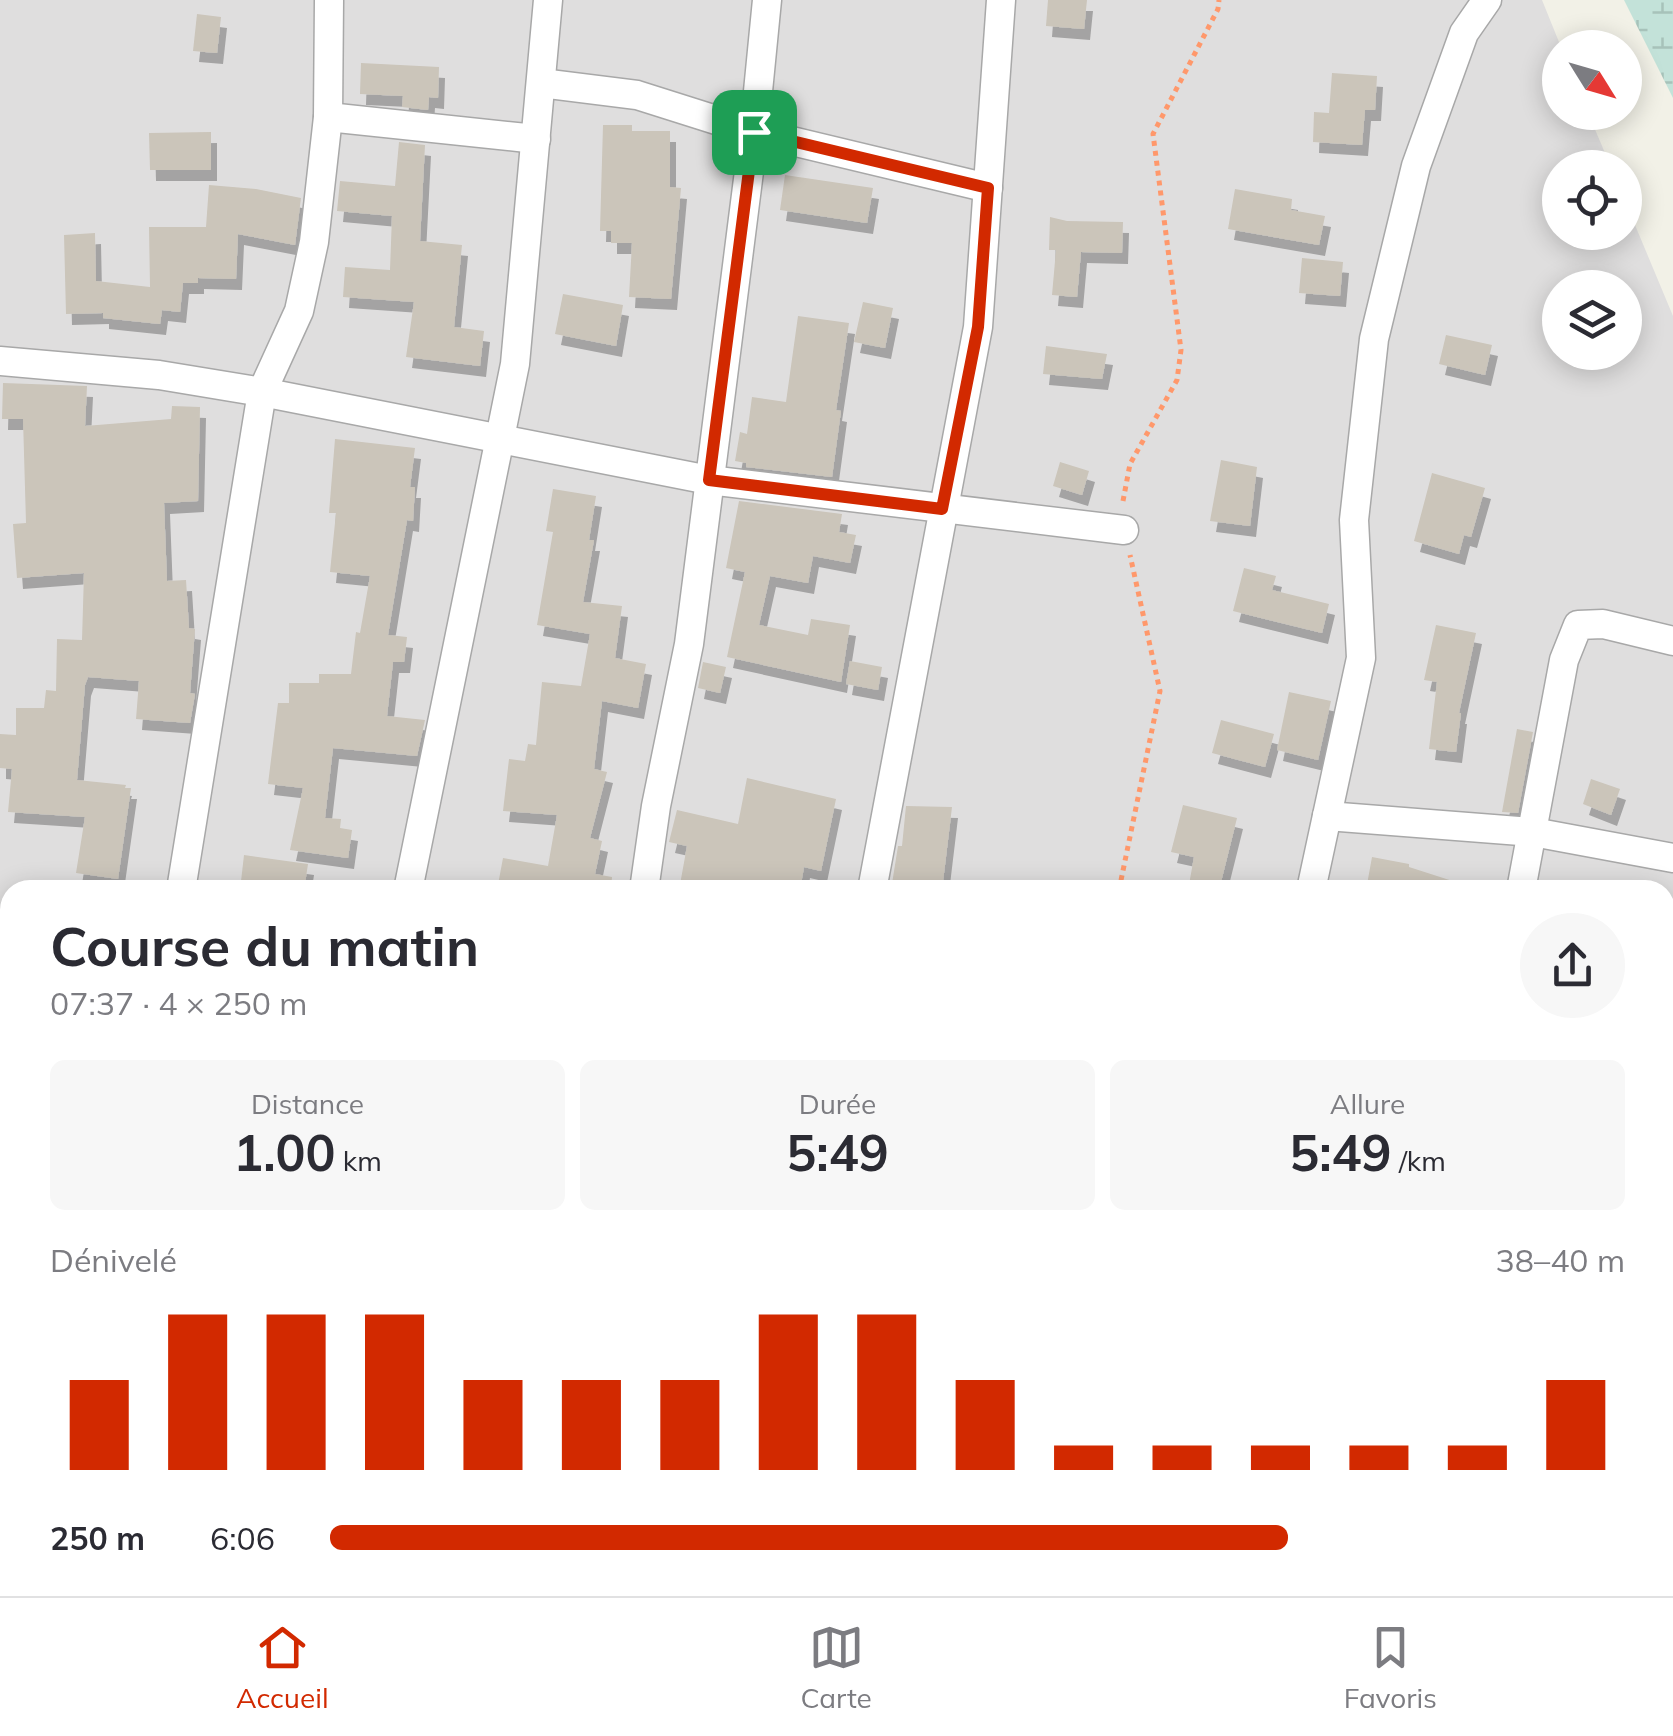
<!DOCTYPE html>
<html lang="fr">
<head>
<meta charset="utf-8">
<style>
  body { margin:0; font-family:Mulish,sans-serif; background:#f7f7f7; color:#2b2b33; height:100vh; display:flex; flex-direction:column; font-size:38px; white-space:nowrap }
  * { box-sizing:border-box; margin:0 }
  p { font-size:32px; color:#7c7c81 }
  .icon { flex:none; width:55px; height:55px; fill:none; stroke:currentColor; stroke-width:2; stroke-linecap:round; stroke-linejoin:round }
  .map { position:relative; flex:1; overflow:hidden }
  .drawer { position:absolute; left:0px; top:880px; width:1675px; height:718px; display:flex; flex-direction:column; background:#fff; border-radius:30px 30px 0 0; box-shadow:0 5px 25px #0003 }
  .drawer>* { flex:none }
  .needle { width:65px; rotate:127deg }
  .fabs { position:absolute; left:1542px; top:30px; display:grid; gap:20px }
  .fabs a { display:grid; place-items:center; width:100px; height:100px; border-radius:50%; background:#fff; box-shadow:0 5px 25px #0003; font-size:50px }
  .pin { position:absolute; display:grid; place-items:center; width:85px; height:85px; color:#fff; margin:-42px; border-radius:20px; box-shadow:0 5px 15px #0006 }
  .round { display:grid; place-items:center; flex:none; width:105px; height:105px; border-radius:52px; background:#f7f7f7 }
  .overview { display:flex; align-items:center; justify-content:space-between; height:170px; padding:0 50px }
  h1 { font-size:55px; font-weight:700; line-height:75px }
  .metrics { display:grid; grid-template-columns:repeat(3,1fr); gap:15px; height:170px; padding:10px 50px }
  .metrics div { display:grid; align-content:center; border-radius:15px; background:#f7f7f7; text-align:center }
  .metrics b { font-size:50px; font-weight:700 }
  .metrics small { font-size:28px; font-weight:400 }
  .metrics p { font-size:28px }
  .chart { height:280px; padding:20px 50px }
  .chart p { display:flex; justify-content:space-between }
  .chart svg { width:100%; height:180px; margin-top:10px; stroke:#d22900; stroke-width:6 }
  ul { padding:0 50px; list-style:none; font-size:32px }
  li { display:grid; grid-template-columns:160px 120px 1fr; align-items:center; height:75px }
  li i { height:25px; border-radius:12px; background:#d22900 }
  .tab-bar { display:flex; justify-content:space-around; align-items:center; height:140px; border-top:2px solid #e1e1e2; background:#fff; font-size:28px; color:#7c7c81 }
  .tab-bar a { display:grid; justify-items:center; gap:5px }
  .tab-bar .selected { color:#d22900 }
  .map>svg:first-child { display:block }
  .residential { fill:#dfdede; fill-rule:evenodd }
  .wetland { fill:url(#wetland-marsh) }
  .building { fill:#cbc5ba; filter:url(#shadow) }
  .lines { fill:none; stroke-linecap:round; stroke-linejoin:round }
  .street-casing { stroke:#a8a8a8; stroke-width:31 }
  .path { stroke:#ff986b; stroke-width:5; stroke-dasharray:5 5; stroke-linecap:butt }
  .street { stroke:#fff; stroke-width:28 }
  .route-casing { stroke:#fff; stroke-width:20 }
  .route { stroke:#d22900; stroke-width:12 }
</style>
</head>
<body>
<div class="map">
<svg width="1673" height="1596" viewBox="0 0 1673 1596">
  <defs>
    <pattern id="wetland-marsh" width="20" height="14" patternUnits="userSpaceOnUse" patternTransform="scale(2.5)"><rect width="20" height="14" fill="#c3e2d9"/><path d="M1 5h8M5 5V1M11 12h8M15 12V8" fill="none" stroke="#a7c2ba"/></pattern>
    <filter id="shadow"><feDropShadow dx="6" dy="11" stdDeviation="0" flood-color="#0004"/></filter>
  </defs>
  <rect width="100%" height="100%" fill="#f2f1e7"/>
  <path class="residential" d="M0 0H1542L1561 47 1560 112 1588 113 1611 167 1560 168V232H1625V201L1673 316V1596H0ZM1560 288H1625V352H1560ZM10 890H1665V1588H10Z"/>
  <path class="wetland" d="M1624 0H1673V98Z"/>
  <g class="building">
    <path d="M1048 0H1087L1084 29 1046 26Z"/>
    <path d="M197 14 221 17 217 53 193 51Z"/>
    <path d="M361 63 439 67 438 98 429 97 428 110 402 107 403 96 360 94Z"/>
    <path d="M1332 73 1377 76 1375 110H1365L1362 145 1313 142 1314 112 1329 113Z"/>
    <path d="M603 125H632V131H670V187L681 188 671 299 629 297 632 243H611V231H600Z"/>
    <path d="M211 132V170H150L149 133Z"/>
    <path d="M399 142 425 145 420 241 462 245 454 327 484 331 480 366 406 357 414 302 343 297 345 267 390 270 392 216 337 211 340 181 395 186Z"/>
    <path d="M785 175 873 188 867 223 780 210Z"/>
    <path d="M209 185 256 189 301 198 295 245 238 234 236 279 198 278V283H183L180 312 162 310 160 324 103 318V313L66 314 64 235 95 233 96 281 150 287 149 227H206Z"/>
    <path d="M1235 189 1292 199 1291 210 1325 216 1319 245 1228 229Z"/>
    <path d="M1050 217 1067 221 1123 222 1122 253 1081 252 1077 297 1052 295 1056 250H1049Z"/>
    <path d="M1302 258 1343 262 1340 296 1299 293Z"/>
    <path d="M563 294 623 305 616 346 555 334Z"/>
    <path d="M863 302 893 308 885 348 854 342Z"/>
    <path d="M798 316 849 323 836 410 841 411 832 477 746 467V463L735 461 740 432 747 434 752 397 786 402Z"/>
    <path d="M1446 335 1492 345 1485 375 1439 364Z"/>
    <path d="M1046 346 1107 354 1102 379 1043 374Z"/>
    <path d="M3 383 87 386 85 426 171 419 172 406 200 407 198 501 164 503 167 581 186 580 189 628 195 629 190 693 195 694 190 723 136 719 139 681 88 677 85 685 77 780 126 785 125 788H131L118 879 76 873 85 817 8 812 12 769 0 768V734L16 735V708H44L46 690 56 691 57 639 82 640 84 573 17 578 13 524 26 523 23 419H2Z"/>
    <path d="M335 439 415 448 410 487H415L413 521 407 520 388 635 407 637 404 662H393L387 716 425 720 417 756 333 748 325 818 341 819 340 828 352 830 348 858 290 850 303 788 268 784 278 703H289V683H319V674H351L356 632 360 633 370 576 330 572 336 513H329Z"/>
    <path d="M1221 460 1257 467 1250 526 1210 521Z"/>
    <path d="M1060 462 1089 471 1082 495 1053 486Z"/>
    <path d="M1432 473 1485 488 1471 537 1464 535 1459 554 1414 541Z"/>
    <path d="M553 489 596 496 589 540H594L583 602 622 606 615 658 646 664 638 708 602 701 594 769 607 772 590 838 602 841 595 874 612 877 611 890H497L503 858 548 866 557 815 503 811 509 759 525 761 528 744 536 745 542 682 581 686 590 634 537 625 553 532 546 531Z"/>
    <path d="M739 501 842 514 839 532 856 535 850 563 813 556 808 583 770 576 759 625 808 635 811 619 850 625 841 682 727 657 745 572 726 568Z"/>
    <path d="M1244 568 1276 576 1272 590 1329 604 1322 633 1233 611Z"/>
    <path d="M1436 625 1476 633 1459 713H1461L1456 752 1429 749 1437 682 1424 680Z"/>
    <path d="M850 661 882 667 878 690 846 684Z"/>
    <path d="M703 662 726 667 720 693 698 688Z"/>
    <path d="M1289 692 1331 701 1318 760 1277 750Z"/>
    <path d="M1221 720 1274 734 1265 767 1212 753Z"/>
    <path d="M1517 729 1533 732 1518 813 1502 812Z"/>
    <path d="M747 778 836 799 821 871 804 867 800 890H679L687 846 669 842 677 810 738 824Z"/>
    <path d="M1591 779 1620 789 1611 815 1583 804Z"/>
    <path d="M1183 805 1237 818 1219 890H1188L1194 857 1171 852Z"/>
    <path d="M906 806 952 807 942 890H891L898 846H902Z"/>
    <path d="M244 855 308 864 304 890H240Z"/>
    <path d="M1372 857 1409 864V867L1465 885 1464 890H1366Z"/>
  </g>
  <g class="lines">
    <defs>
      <g id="street">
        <path d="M541 83 637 95 754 132 988 188"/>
        <path d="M328 117 536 139"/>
        <path d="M0 361 159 375 262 392 709 480 1124 530"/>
        <path d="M1327 816 1533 832 1673 858"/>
        <path d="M181 890 262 392 299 311 314 242 328 117 329 0"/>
        <path d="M408 890 515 364 548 0"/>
        <path d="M644 890 656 806 689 644 754 132 767 0"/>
        <path d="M872 890 978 327 1001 0"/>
        <path d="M1311 890 1361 658 1354 520 1374 339 1416 166 1464 33 1487 0"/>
        <path d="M1521 890 1564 660 1578 625 1603 624 1673 641"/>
        <path d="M0 975 10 976"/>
        <path d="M1665 1067 1673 1069"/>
        <path d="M1665 1290 1673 1291"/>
        <path d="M1665 1521 1673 1523"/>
        <path d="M74 1596 75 1588"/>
        <path d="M293 1596 294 1588"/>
        <path d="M512 1596 514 1588"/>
        <path d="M748 1596 750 1588"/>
        <path d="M1185 1596 1187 1588"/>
        <path d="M1408 1596 1409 1588"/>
      </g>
    </defs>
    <use href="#street" class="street-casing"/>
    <g class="path">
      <path d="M1123 501 1130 464 1177 380 1181 350 1153 134 1218 9 1219 0"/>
      <path d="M1119 890 1160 691 1130 555"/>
    </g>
    <use href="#street" class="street"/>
  </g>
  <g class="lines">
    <defs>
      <path id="route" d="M754 132 988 188 978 327 942 509 709 480Z"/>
    </defs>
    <use href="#route" class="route-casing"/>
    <use href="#route" class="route"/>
  </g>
</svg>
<div class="fabs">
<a><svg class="needle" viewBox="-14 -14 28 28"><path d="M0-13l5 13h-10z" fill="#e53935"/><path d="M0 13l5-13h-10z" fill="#7c7c81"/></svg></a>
<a><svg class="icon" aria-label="locate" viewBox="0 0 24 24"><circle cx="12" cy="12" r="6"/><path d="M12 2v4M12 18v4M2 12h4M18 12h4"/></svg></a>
<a><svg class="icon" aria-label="layers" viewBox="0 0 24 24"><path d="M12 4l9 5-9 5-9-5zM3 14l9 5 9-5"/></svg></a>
</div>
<div class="pin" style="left:754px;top:132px;background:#1e9e55"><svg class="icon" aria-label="arrive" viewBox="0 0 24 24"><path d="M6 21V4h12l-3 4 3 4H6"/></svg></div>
<section class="drawer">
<div class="overview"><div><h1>Course du matin</h1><p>07:37 · 4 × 250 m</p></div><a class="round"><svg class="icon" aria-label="share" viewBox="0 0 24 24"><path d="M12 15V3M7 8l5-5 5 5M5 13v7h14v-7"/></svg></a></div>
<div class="metrics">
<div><p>Distance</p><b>1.00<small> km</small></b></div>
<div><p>Durée</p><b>5:49</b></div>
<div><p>Allure</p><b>5:49<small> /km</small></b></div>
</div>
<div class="chart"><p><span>Dénivelé</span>38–40 m</p>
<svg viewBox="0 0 160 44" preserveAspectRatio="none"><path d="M5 44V22M15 44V6M25 44V6M35 44V6M45 44V22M55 44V22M65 44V22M75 44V6M85 44V6M95 44V22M105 44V38M115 44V38M125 44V38M135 44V38M145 44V38M155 44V22"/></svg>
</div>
<ul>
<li><b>250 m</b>6:06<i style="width:74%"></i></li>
</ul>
</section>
</div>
<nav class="tab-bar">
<a class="selected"><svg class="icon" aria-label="home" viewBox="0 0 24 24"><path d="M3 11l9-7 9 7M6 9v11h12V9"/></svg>Accueil</a>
<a><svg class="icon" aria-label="map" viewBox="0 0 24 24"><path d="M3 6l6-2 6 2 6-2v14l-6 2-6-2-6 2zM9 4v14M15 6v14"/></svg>Carte</a>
<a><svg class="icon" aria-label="saved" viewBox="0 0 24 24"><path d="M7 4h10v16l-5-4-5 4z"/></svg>Favoris</a>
</nav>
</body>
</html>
